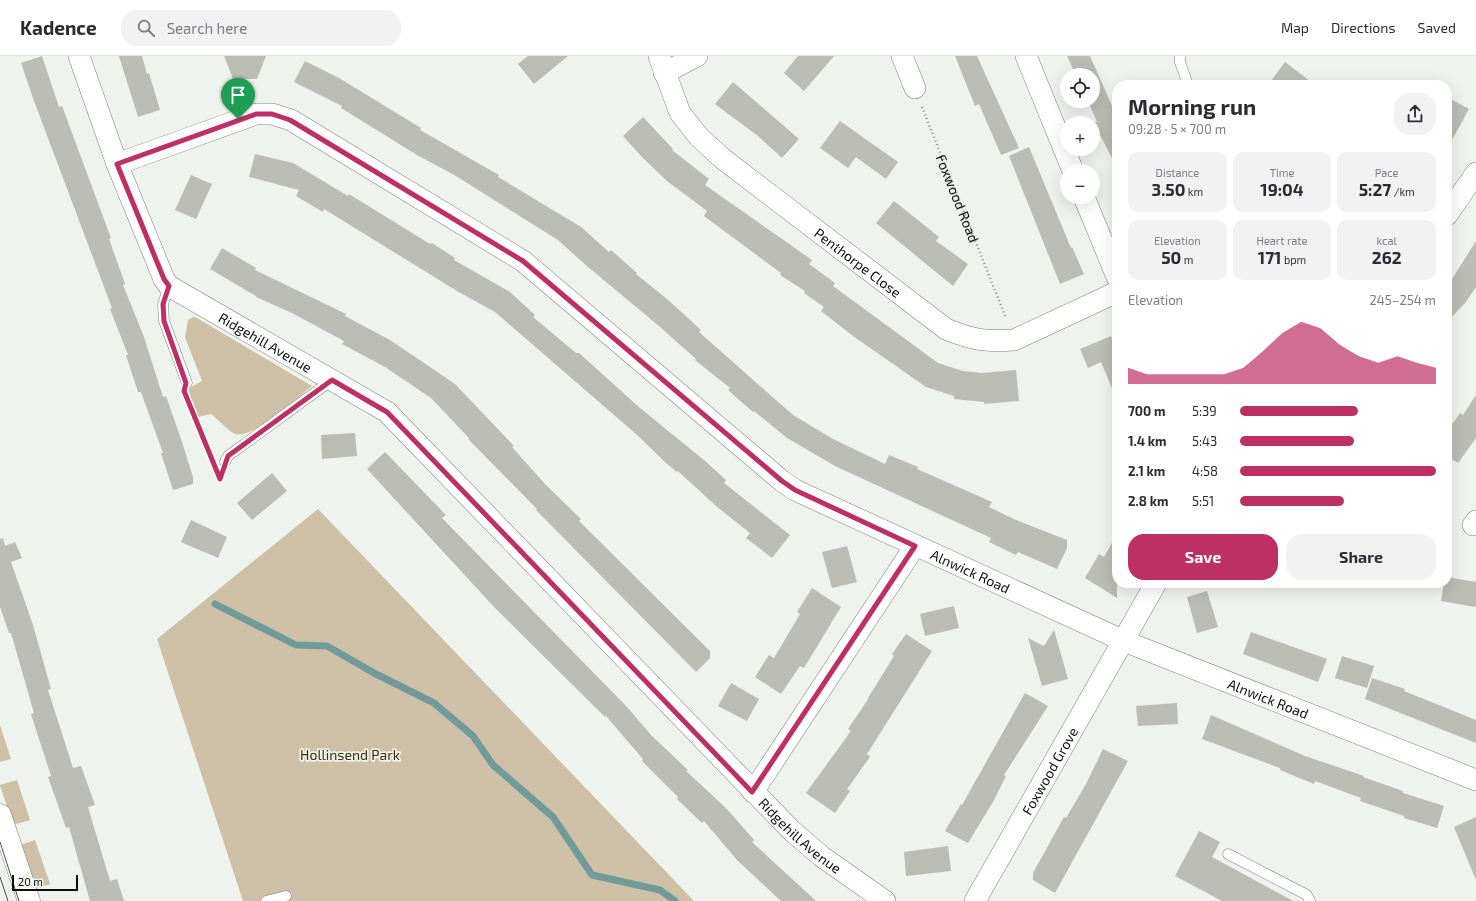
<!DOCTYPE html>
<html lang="en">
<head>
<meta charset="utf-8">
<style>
  body { margin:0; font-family:"Exo 2",sans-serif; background:#f2f2f3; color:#2b2b33; height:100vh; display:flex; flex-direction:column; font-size:15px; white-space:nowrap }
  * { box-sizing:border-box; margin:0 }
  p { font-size:13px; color:#7c7c81 }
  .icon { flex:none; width:22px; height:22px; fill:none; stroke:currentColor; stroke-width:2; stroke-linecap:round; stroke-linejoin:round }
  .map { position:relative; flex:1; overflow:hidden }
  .side { position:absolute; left:1112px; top:24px; width:340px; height:508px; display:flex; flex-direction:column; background:#fff; border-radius:16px; box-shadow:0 4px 16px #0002 }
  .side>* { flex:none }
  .tools { position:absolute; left:1060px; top:12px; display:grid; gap:8px }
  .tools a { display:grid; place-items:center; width:40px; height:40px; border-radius:50%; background:#fff; box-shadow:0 4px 16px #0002; font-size:20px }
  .scale { position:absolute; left:12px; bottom:10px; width:66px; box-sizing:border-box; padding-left:4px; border:2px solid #0c0e0c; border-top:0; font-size:11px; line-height:14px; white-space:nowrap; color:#0c0e0c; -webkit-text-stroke:3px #eef3ed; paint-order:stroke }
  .pin { position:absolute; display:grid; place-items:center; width:34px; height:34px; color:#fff; margin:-41px -17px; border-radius:50% 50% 50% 0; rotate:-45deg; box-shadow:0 0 4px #0007 }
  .pin .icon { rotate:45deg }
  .round { display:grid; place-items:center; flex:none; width:42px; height:42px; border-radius:16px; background:#f2f2f3 }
  .headline { display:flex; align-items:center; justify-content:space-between; height:68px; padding:0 16px }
  h1 { font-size:22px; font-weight:700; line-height:30px }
  .stats { display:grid; grid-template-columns:repeat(3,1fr); gap:6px; height:68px; padding:4px 16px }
  .stats div { display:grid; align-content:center; border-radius:10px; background:#f2f2f3; text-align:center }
  .stats b { font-size:17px; font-weight:700 }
  .stats small { font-size:11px; font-weight:400 }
  .stats p { font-size:11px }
  .chart { height:112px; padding:8px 16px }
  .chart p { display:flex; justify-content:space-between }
  .chart svg { width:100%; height:72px; margin-top:4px; fill:#bc3064; opacity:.7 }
  .cta { display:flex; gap:8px; margin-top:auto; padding:8px 16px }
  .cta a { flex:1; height:46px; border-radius:16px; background:#bc3064; color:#fff; font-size:16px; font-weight:700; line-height:46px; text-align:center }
  .cta a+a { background:#f2f2f3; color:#2b2b33 }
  ul { padding:0 16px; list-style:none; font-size:13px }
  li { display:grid; grid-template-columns:64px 48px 1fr; align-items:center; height:30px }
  li i { height:10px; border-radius:5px; background:#bc3064 }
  header { display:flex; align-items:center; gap:24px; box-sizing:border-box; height:56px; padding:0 20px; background:#fff; border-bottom:1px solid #e1e1e2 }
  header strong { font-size:19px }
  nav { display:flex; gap:22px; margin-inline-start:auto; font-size:14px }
  .search { width:280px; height:36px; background:#f2f2f3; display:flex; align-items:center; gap:10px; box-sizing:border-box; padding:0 14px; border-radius:16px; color:#7c7c81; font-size:15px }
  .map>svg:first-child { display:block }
  .green { fill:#cec0a6 }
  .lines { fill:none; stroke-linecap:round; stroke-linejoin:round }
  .stream { stroke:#719b9a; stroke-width:7 }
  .building { fill:#bbbcb4 }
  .lane-casing { stroke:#7c817b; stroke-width:11 }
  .street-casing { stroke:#7c817b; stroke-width:22 }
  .highway-casing { stroke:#7c817b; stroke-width:23 }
  .path { stroke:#8c908b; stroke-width:2.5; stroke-dasharray:1 3; stroke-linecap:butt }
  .lane { stroke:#fff; stroke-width:10 }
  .street { stroke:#fff; stroke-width:21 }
  .highway { stroke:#fff; stroke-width:22 }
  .tram { stroke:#4b4e4b; stroke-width:1 }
  .route-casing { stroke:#fff; stroke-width:8 }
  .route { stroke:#bc3064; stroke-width:5 }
  .labels { text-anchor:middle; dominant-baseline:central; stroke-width:3.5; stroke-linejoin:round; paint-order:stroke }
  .street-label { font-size:14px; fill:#0c0e0c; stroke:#eef3ed }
  .park-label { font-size:14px; fill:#3e2d03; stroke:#eef3ed }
</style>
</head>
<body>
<header>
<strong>Kadence</strong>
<div class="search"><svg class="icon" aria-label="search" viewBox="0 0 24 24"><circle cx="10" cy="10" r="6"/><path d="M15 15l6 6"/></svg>Search here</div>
<nav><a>Map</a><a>Directions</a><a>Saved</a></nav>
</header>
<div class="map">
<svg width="1476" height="845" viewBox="0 0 1476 845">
  <rect width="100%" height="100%" fill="#eef3ed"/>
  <g class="green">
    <path d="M193 261 197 262 312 330C298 341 252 384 235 378 227 374 219 364 211 358L198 361 188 333 202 325 185 281 188 264Z"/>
    <path d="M318 453 694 845H243L157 583Z"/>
    <path d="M0 669 11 703 0 706Z"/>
    <path d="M17 724 30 764 13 769 0 729Z"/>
    <path d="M35 784 50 828 35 833 20 789Z"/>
  </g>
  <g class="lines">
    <path class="stream" d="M215 548 296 589 327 590 374 617 434 647 473 680 493 709 553 761 592 819 660 834 675 845"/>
  </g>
  <g class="building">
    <path d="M42 0 59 51 62 50 111 182 109 183 125 228 123 229 144 281 163 341 166 340 181 383 193 421V428L173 434 161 397H163L141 336H138L126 299H128L110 253 112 252 34 45 21 7Z"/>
    <path d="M119 0H142L147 18 149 17 160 54 138 61Z"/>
    <path d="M224 0H266L257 23H233Z"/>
    <path d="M528 0H568L534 28 518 8Z"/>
    <path d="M798 0H834L804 35 784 17Z"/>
    <path d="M955 0H977L1019 92 1001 99 979 48 975 50Z"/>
    <path d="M1067 0H1090L1117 61V112L1094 67 1097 66 1088 45H1093V19H1076Z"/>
    <path d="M305 5 339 22 421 72 420 74 499 119 498 121 581 171 609 196 611 194 637 217 636 218 667 243 701 274 699 276 793 359 833 383 885 408 889 399 918 411 917 413 992 446 989 451 1016 464 1067 484V492L1057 513 1018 496 1016 499 989 486 991 482 835 410 787 382 754 355 753 356 728 334 730 332 695 304 696 303 659 270 588 211 558 184 456 120 417 99 341 52 342 50 294 26Z"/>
    <path d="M1285 6 1315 29H1268Z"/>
    <path d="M733 26 799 83 782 102 758 80 715 48Z"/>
    <path d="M1447 41 1469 53 1447 93Z"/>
    <path d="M643 61 673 93 672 94 709 123 705 129 812 204 809 208 835 227 833 230 938 307 963 315 982 317 1016 314 1019 345 984 348V346L954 343V340L926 331 853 280 821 255 824 251 804 237 805 235 780 219 781 217 704 160 707 155 667 125 642 101 623 80Z"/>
    <path d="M840 65 898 106 886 123 856 101 848 112 820 92Z"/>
    <path d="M1029 91 1071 192 1072 191 1084 218 1060 228 1009 100Z"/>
    <path d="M255 98 293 107 348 140 349 138 430 188 432 187 455 202 454 204 510 236 535 259 533 261 576 297H579L640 352 704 404 726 424 724 427 790 479 772 502 746 482 750 477 716 450 678 415 677 416 665 406 636 378 495 256 457 235 324 153 323 156 296 140 299 134 249 121Z"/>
    <path d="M191 119 212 128 196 163 175 154Z"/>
    <path d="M894 145 939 181 936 185 968 208 953 230 876 167Z"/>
    <path d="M1476 185V231L1466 246 1447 266V231Z"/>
    <path d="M222 192 256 212 255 214 346 258 345 260 390 284 455 328 514 390 512 391 545 428 581 463 579 465 710 595V602L696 616 536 454 537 453 468 383 469 382 431 342 385 311 342 288 344 285 292 257 256 241V240L210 213Z"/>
    <path d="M1111 280 1117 294V344L1101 306 1088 312 1080 293Z"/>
    <path d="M1476 339V382L1458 407 1447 400V376L1460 357 1463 359Z"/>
    <path d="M355 377 357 400 322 403 321 379Z"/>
    <path d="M385 396 446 459 442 462 627 651 652 680 688 714 686 715 727 753 754 784 752 786 816 845H781L737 804 704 765 702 767 677 743 678 741 642 705 643 703 606 660 605 661 494 551 367 413Z"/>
    <path d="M272 417 287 435 252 464 237 447Z"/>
    <path d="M191 464 227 481 218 502 181 486Z"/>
    <path d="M1117 478V542L1085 522 1099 498 1104 501Z"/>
    <path d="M3 482 5 490 15 486 22 502 11 506 33 569 51 633 48 634 73 712 81 710 95 749 88 751 110 825 117 823 124 845H90L69 771 66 772 48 721 51 720 31 658 34 657 11 577H9L0 551V483Z"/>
    <path d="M847 490 857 526 832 532 822 496Z"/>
    <path d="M1447 521 1476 526V551L1441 545 1444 527H1447Z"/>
    <path d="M812 532 841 551 804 612 800 610 781 638 755 621 769 599 774 602 800 558 797 556Z"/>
    <path d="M1207 535 1218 571 1197 577 1187 541Z"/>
    <path d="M954 550 959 572 925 580 920 558Z"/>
    <path d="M1054 574 1068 623 1042 630 1028 582 1044 590Z"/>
    <path d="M1251 576 1327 603 1318 626 1243 598Z"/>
    <path d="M906 578 932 595 867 698 870 701 847 733 850 735 835 757 806 737 851 675 848 673 869 642H868L894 600 892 598Z"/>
    <path d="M1342 600 1374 610 1367 632 1335 622Z"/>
    <path d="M1372 622 1405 633 1404 635 1476 664V687L1365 643Z"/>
    <path d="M731 627 759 643 747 665 718 650Z"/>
    <path d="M1025 637 1048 650 1004 719 1006 720 993 746 968 787 945 775 961 748 962 749Z"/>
    <path d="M1177 647 1178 668 1138 670 1136 650Z"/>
    <path d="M1211 659 1305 700 1364 720 1363 721 1403 735V737L1444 750 1437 772 1404 762V760L1360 745 1361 742 1315 725 1314 728 1280 714V712L1202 683Z"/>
    <path d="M1103 693 1128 705 1055 837 1033 824V817L1064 761 1066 762 1086 728Z"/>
    <path d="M1476 761V824L1454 771Z"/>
    <path d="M1199 775 1220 786 1212 801 1293 845H1222L1175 820Z"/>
    <path d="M948 790 951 815 906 820 904 796Z"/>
  </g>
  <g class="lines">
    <defs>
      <g id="lane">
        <path d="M1180 0V6L1188 29"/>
        <path d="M169 230 163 248 164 265 187 327"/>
        <path d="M225 406 228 400 332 324"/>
        <path d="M1228 798 1307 839 1310 845"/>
        <path d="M266 845 286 840"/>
      </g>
      <g id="street">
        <path id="s2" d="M79 0 117 108 164 223 169 230 387 356 791 774 821 800 885 845"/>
        <path id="s3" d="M659 0 680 57 699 81 723 103 946 273C973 284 985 286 1014 284L1117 236"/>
        <path d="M902 0 915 32"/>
        <path d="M1026 0 1073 115"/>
        <path d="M664 17 697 0"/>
        <path id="s4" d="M117 108 256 58H272L291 64 523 205 782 425 795 434 1124 585 1476 724"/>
        <path d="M1084 141 1117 221"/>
        <path d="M1447 159 1476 117"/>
        <path d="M1473 469 1476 465"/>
        <path d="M753 736 915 490"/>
        <path id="s5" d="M975 845 1156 527"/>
      </g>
      <path id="highway" d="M0 759 29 845"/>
    </defs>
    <use href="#lane" class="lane-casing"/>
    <use href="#street" class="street-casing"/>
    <use href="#highway" class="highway-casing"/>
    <g class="path">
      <path id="s1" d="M922 51 1006 262"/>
      <path d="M187 342 210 399"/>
    </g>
    <use href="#lane" class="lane"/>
    <use href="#street" class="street"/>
    <use href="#highway" class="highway"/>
    <g class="tram">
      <path d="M0 786 19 845"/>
      <path d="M0 821 8 845"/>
    </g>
  </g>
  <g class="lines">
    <defs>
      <path id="route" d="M256 58H272L290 64 523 205 782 425 795 434 915 490 752 736 387 356 332 324 228 400 220 423 184 335 186 327 164 265 163 248 169 230 164 223 117 108Z"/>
    </defs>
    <use href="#route" class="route-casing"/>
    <use href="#route" class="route"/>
  </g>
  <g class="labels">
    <g class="street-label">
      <text stroke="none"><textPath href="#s1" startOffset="98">Foxwood Road</textPath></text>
      <text stroke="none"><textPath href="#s3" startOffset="294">Penthorpe Close</textPath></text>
      <text stroke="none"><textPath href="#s2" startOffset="359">Ridgehill Avenue</textPath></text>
      <text stroke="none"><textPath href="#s4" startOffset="1004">Alnwick Road</textPath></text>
      <text stroke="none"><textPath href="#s4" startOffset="1328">Alnwick Road</textPath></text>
      <text stroke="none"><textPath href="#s5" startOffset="150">Foxwood Grove</textPath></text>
      <text stroke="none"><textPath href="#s2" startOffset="1091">Ridgehill Avenue</textPath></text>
    </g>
    <g class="park-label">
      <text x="350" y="698">Hollinsend Park</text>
    </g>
  </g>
</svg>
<div class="tools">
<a><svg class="icon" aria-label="locate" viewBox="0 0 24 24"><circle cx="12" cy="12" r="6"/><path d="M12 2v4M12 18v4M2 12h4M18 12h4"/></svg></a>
<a>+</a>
<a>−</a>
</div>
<div class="scale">20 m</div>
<div class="pin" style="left:238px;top:63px;background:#1e9e55"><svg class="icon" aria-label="arrive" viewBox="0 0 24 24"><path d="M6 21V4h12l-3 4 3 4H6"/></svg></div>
<section class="side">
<div class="headline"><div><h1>Morning run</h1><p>09:28 · 5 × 700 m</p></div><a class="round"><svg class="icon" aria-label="share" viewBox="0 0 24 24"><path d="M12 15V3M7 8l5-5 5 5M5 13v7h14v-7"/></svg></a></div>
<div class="stats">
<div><p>Distance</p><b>3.50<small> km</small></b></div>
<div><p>Time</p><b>19:04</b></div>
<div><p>Pace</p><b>5:27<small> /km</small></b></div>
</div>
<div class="stats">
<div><p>Elevation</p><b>50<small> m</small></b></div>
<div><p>Heart rate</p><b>171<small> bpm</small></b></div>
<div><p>kcal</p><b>262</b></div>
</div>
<div class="chart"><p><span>Elevation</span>245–254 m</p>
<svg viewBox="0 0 160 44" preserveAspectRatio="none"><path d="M0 44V34L10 38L20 38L30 38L40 38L50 38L60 34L70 24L80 13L90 6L100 10L110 20L120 27L130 31L140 27L150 31L160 34V44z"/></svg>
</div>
<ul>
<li><b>700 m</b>5:39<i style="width:60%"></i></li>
<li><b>1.4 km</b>5:43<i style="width:58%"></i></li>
<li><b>2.1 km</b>4:58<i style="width:100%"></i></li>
<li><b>2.8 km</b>5:51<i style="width:53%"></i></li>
</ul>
<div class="cta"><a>Save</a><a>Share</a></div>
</section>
</div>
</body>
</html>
